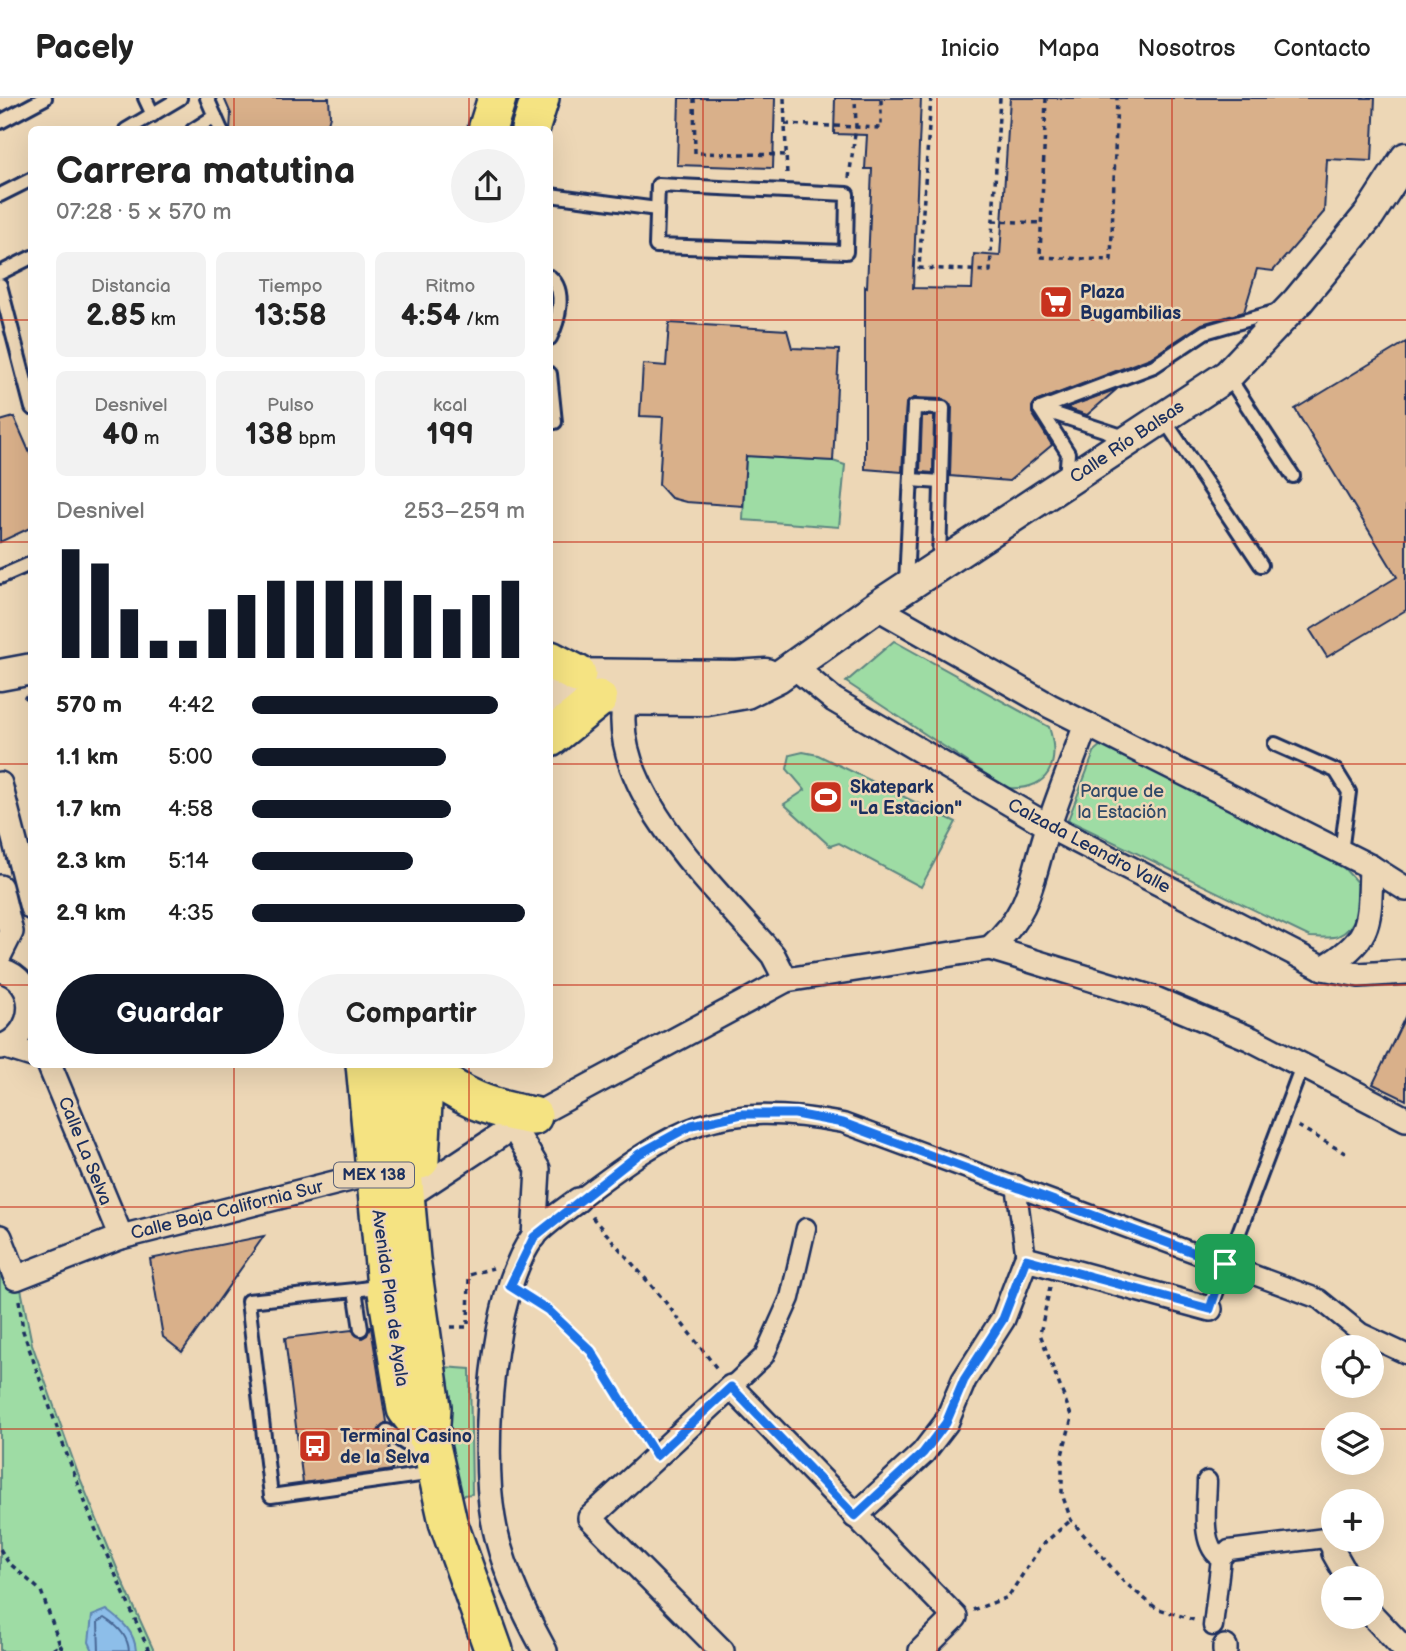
<!DOCTYPE html>
<html lang="es">
<head>
<meta charset="utf-8">
<style>
  body { margin:0; font-family:"Balsamiq Sans",sans-serif; background:#f2f2f2; color:#222; height:100vh; display:flex; flex-direction:column; font-size:26px; white-space:nowrap }
  * { box-sizing:border-box; margin:0 }
  p { font-size:23px; color:#767676 }
  .icon { flex:none; width:38px; height:38px; fill:none; stroke:currentColor; stroke-width:2; stroke-linecap:round; stroke-linejoin:round }
  .map { position:relative; flex:1; overflow:hidden }
  .sheet { position:absolute; left:28px; top:28px; width:525px; height:942px; display:flex; flex-direction:column; background:#fff; border-radius:10px; box-shadow:0 7px 28px #0002 }
  .sheet>* { flex:none }
  .buttons { position:absolute; left:1321px; top:1237px; display:grid; gap:14px }
  .buttons a { display:grid; place-items:center; width:63px; height:63px; border-radius:50%; background:#fff; box-shadow:0 7px 28px #0002; font-size:35px }
  .pin { position:absolute; display:grid; place-items:center; width:60px; height:60px; color:#fff; margin:-30px; border-radius:14px; box-shadow:0 4px 10px #0006 }
  .round { display:grid; place-items:center; flex:none; width:74px; height:74px; border-radius:37px; background:#f2f2f2 }
  .head { display:flex; align-items:center; justify-content:space-between; height:119px; padding:0 28px }
  h1 { font-size:38px; font-weight:700; line-height:52px }
  .metrics { display:grid; grid-template-columns:repeat(3,1fr); gap:10px; height:119px; padding:7px 28px }
  .metrics div { display:grid; align-content:center; border-radius:10px; background:#f2f2f2; text-align:center }
  .metrics b { font-size:30px; font-weight:700 }
  .metrics small { font-size:19px; font-weight:400 }
  .metrics p { font-size:19px }
  .chart { height:196px; padding:14px 28px }
  .chart p { display:flex; justify-content:space-between }
  .chart svg { width:100%; height:126px; margin-top:7px; stroke:#111827; stroke-width:6 }
  .primary-button { display:flex; gap:14px; margin-top:auto; padding:14px 28px }
  .primary-button a { flex:1; height:80px; border-radius:42px; background:#111827; color:#fff; font-size:28px; font-weight:700; line-height:80px; text-align:center }
  .primary-button a+a { background:#f2f2f2; color:#222 }
  ul { padding:0 28px; list-style:none; font-size:23px }
  li { display:grid; grid-template-columns:112px 84px 1fr; align-items:center; height:52px }
  li i { height:18px; border-radius:9px; background:#111827 }
  header { display:flex; align-items:center; gap:42px; box-sizing:border-box; height:98px; padding:0 35px; background:#fff; border-bottom:2px solid #e0e0e0 }
  header strong { font-size:33px }
  nav { display:flex; gap:38px; margin-inline-start:auto; font-size:24px }
  .map>svg:first-child { display:block }
  .green { fill:#9edca4; stroke:#5c8681; stroke-width:2 }
  .water { fill:#8dbee9; stroke:#5f85b1; stroke-width:2 }
  .lines { fill:none; stroke-linecap:round; stroke-linejoin:round }
  .shore { stroke:#496896; stroke-width:2 }
  .building { fill:#d9b08a; stroke:#1b2f5e; stroke-width:2 }
  .service-casing { stroke:#1b2f5e; stroke-width:18 }
  .pedestrian-casing { stroke:#1b2f5e; stroke-width:23 }
  .minor-casing { stroke:#1b2f5e; stroke-width:28 }
  .tertiary-casing { stroke:#1b2f5e; stroke-width:35 }
  .primary-casing { stroke:#1b2f5e; stroke-width:42 }
  .path { stroke:#1b2f5e; stroke-width:3.5; stroke-dasharray:5 5; stroke-linecap:butt }
  .service { stroke:#edd7b6; stroke-width:12 }
  .pedestrian { stroke:#edd7b6; stroke-width:18 }
  .minor { stroke:#edd7b6; stroke-width:23 }
  .tertiary { stroke:#edd7b6; stroke-width:30 }
  .primary { stroke:#f5e382; stroke-width:37 }
  .route-casing { stroke:#fff; stroke-width:14 }
  .route { stroke:#1a73e8; stroke-width:9 }
  .grid { fill:none; stroke:#c8321e; stroke-width:2; stroke-opacity:0.55 }
  .labels { text-anchor:middle; dominant-baseline:central; stroke-width:5; stroke-linejoin:round; paint-order:stroke }
  .shield { fill:#edd7b6; stroke:#5a6178; stroke-width:2 }
  .shield-label { font-size:16px; font-weight:bold; fill:#1b2f5e }
  .poi-label { font-size:18px; font-weight:bold; fill:#1b2f5e; stroke:#edd7b6; text-anchor:start }
  .street-label { font-size:18px; fill:#1b2f5e; stroke:#edd7b6 }
  .park-label { font-size:18px; fill:#2f4968; stroke:#edd7b6 }
</style>
</head>
<body>
<header>
<strong>Pacely</strong>
<nav><a>Inicio</a><a>Mapa</a><a>Nosotros</a><a>Contacto</a></nav>
</header>
<div class="map">
<svg width="1406" height="1553" viewBox="0 0 1406 1553">
  <rect width="100%" height="100%" fill="#edd7b6"/>
  <filter id="ink" filterUnits="userSpaceOnUse"><feTurbulence type="fractalNoise" baseFrequency=".0143" numOctaves="2"/><feDisplacementMap in="SourceGraphic" scale="14" xChannelSelector="R" yChannelSelector="G"/><feConvolveMatrix kernelMatrix="1 2 1 2 8 2 1 2 1" color-interpolation-filters="sRGB"/></filter>
  <g filter="url(#ink)">
    <g class="green">
      <path d="M746 358 833 363 845 367 839 429 743 422Z"/>
      <path d="M894 543 1049 629C1061 666 1049 693 1007 690L846 584Z"/>
      <path d="M1101 647 1342 768C1346 773 1353 779 1357 785 1367 801 1355 831 1338 838 1330 841 1318 839 1310 839L1068 722 1095 652Z"/>
      <path d="M803 654 818 657 956 724 921 789 839 745 830 748 784 706 805 692 787 671 790 657Z"/>
      <path d="M0 1159 20 1186 32 1246 77 1373 121 1480 154 1553H0Z"/>
      <path d="M429 1268 470 1271 472 1396 457 1398Z"/>
    </g>
    <path class="water" d="M107 1512C122 1523 135 1534 136 1553H93L89 1544 92 1518Z"/>
    <g class="lines">
      <path class="shore" d="M99 1553 98 1524 105 1520C118 1528 128 1538 129 1553"/>
    </g>
    <g class="building">
      <path d="M224 0H329L330 18 326 32H230L231 16Z"/>
      <path d="M679 0H775L773 70 677 67Z"/>
      <path d="M835 0H921L913 190 972 191 974 156 1000 158 1010 0H1375L1372 63 1327 61 1324 114 1273 173 1257 171 1244 214 1202 226 1150 260 1035 304 1032 315 1052 347 1009 383 950 378 952 310 943 301 914 300 906 305 902 374 865 371V188L867 189 872 71H865L867 37 834 36Z"/>
      <path d="M669 225 787 232 792 250 839 252 833 363 746 358 743 408 686 404 671 400 659 387 663 319 640 318 643 266 666 268Z"/>
      <path d="M1406 244V512L1327 559 1310 532 1397 479 1295 311Z"/>
      <path d="M1117 291 1087 317 1066 310Z"/>
      <path d="M922 318H934L933 375 920 374Z"/>
      <path d="M14 319 32 360V429L0 444V323Z"/>
      <path d="M1406 917V1002L1373 986Z"/>
      <path d="M264 1138 182 1254 163 1239 150 1161Z"/>
      <path d="M370 1229H371L386 1324 378 1333 389 1345 392 1372 303 1385 285 1240 352 1232 362 1240 367 1237Z"/>
    </g>
    <g class="lines">
      <defs>
        <g id="service">
          <path d="M145 0 153 17"/>
          <path d="M207 0 221 32"/>
          <path d="M0 24 45 0"/>
          <path d="M126 32 180 0"/>
          <path d="M193 32 215 18"/>
          <path d="M658 87 847 96 846 154 656 148Z"/>
          <path d="M0 97 32 81"/>
          <path d="M550 97 657 111"/>
          <path d="M0 175 32 159"/>
          <path d="M550 179C567 193 558 224 550 240"/>
          <path d="M0 187 32 310"/>
          <path d="M550 276 555 324"/>
          <path d="M1228 278 1293 378"/>
          <path d="M1040 311 1154 268 1205 234 1278 213"/>
          <path d="M1040 311 1128 340"/>
          <path d="M1040 311 1068 355 1066 380"/>
          <path d="M1163 320 1261 467"/>
          <path d="M911 382 941 384"/>
          <path d="M0 479 32 465"/>
          <path d="M906 486 914 309 943 310 939 464"/>
          <path d="M1275 646 1336 673 1349 694 1341 754"/>
          <path d="M355 1192 248 1203 271 1398 434 1375"/>
          <path d="M1210 1211 1302 968"/>
          <path d="M361 1231 355 1192 382 1188"/>
          <path d="M387 1333 425 1359"/>
        </g>
        <g id="pedestrian">
          <path d="M1016 1087 1026 1161"/>
          <path d="M578 1102C677 1027 717 1002 843 1025L1319 1201 1361 1235 1406 1256"/>
          <path d="M731 1289 764 1258 790 1200 806 1130"/>
          <path d="M1207 1383C1207 1406 1199 1447 1221 1460"/>
          <path d="M1213 1528 1221 1460 1229 1452 1325 1440 1334 1455"/>
        </g>
        <g id="minor">
          <path d="M876 509 1050 608 1371 769 1406 791"/>
          <path d="M793 568 834 602 1048 728 1323 870 1359 877 1406 874"/>
          <path d="M625 601C606 691 719 794 773 857L786 882"/>
          <path d="M0 686 32 810"/>
          <path d="M0 789 11 834 0 856"/>
          <path d="M990 850C1034 811 1031 778 1049 727 1060 693 1074 660 1086 626"/>
          <path d="M1323 870C1374 841 1369 823 1371 769"/>
          <path d="M0 872C41 882 38 937 0 949"/>
          <path d="M3 948 32 957"/>
          <path d="M49 966 121 1139"/>
          <path d="M513 1029 538 1071 534 1139"/>
          <path d="M419 1091 513 1029 786 882 990 850 1153 900 1251 941 1406 1021"/>
          <path d="M0 1139 16 1180 121 1139 374 1075"/>
          <path d="M855 1418 923 1355 946 1325 964 1282 1003 1221 1026 1161 1210 1211"/>
          <path d="M1334 1455 1348 1480"/>
          <path d="M1372 1517 1406 1553"/>
          <path d="M1225 1549V1553"/>
          <path d="M545 1553C523 1513 500 1465 493 1420 481 1352 491 1195 533 1139 544 1125 564 1113 578 1102"/>
          <path d="M722 1553 590 1420 731 1289 955 1519 921 1553"/>
        </g>
        <g id="tertiary">
          <path d="M557 576 736 578 766 576"/>
          <path d="M0 577 32 571"/>
          <path d="M550 601 707 602 746 595 778 579 876 509 1228 277 1298 203 1369 117 1406 60"/>
        </g>
        <g id="primary">
          <path d="M487 32 497 0"/>
          <path d="M530 32 540 0"/>
          <path d="M550 562 577 576"/>
          <path d="M550 640 598 601"/>
          <path d="M365 966 386 1188 406 1311 430 1343"/>
          <path d="M393 966 411 1161 432 1309 430 1343 448 1424 494 1553"/>
          <path d="M425 971C462 1000 487 1010 533 1018"/>
          <path d="M420 1062 425 966"/>
        </g>
      </defs>
      <use href="#service" class="service-casing"/>
      <use href="#pedestrian" class="pedestrian-casing"/>
      <use href="#minor" class="minor-casing"/>
      <use href="#tertiary" class="tertiary-casing"/>
      <use href="#primary" class="primary-casing"/>
      <g class="path">
        <path d="M694 0 695 55 786 57"/>
        <path d="M784 0 787 78"/>
        <path d="M931 0 919 170 990 173 1000 0"/>
        <path d="M1046 0 1040 159 1111 162 1117 0"/>
        <path d="M785 26 856 29 855 0"/>
        <path d="M849 80 856 29 881 30V0"/>
        <path d="M993 123 1041 125"/>
        <path d="M24 598 32 604"/>
        <path d="M1298 1028 1348 1057"/>
        <path d="M592 1119 663 1201 718 1272"/>
        <path d="M1050 1189 1040 1236 1072 1320 1062 1357V1396L1071 1422 1124 1484 1156 1510 1194 1522"/>
        <path d="M530 1201C587 1238 611 1285 645 1342"/>
        <path d="M19 1202 23 1233 61 1341 95 1430 149 1553"/>
        <path d="M451 1229H468L469 1177 493 1170"/>
        <path d="M0 1451 8 1464 41 1493 60 1547 51 1553"/>
        <path d="M973 1512 1008 1499 1041 1448 1071 1422"/>
        <path d="M60 1547 64 1553"/>
      </g>
      <use href="#service" class="service"/>
      <use href="#pedestrian" class="pedestrian"/>
      <use href="#minor" class="minor"/>
      <use href="#tertiary" class="tertiary"/>
      <use href="#primary" class="primary"/>
    </g>
  </g>
  <g class="lines" filter="url(#ink)">
    <defs>
      <path id="route" d="M742 1016H795L843 1025 1225 1166 1210 1211 1026 1161 1003 1221 964 1282 946 1325 923 1355 855 1418 731 1289 656 1358 591 1253 548 1212 510 1188 534 1139 639 1056 692 1027Z"/>
    </defs>
    <use href="#route" class="route-casing"/>
    <use href="#route" class="route"/>
  </g>
  <path class="grid" d="M234 0V32M469 0V32M703 0V1553M937 0V1553M1172 0V1553M0 222H32M550 222H1406M0 444H32M550 444H1406M0 666H32M550 666H1406M0 887H32M550 887H1406M234 966V1553M469 966V1553M0 1109H1406M0 1331H1334M1372 1331H1406"/>
  <defs>
    <symbol id="supermarket-square" viewBox="-11 -11 22 22"><rect x="-9" y="-9" width="18" height="18" rx="4" fill="#c8321e" stroke="#edd7b6"/><path d="M-6-5.5h2.5l.6 2H6L4.5 2H-2.5L-4.4-4H-6ZM-1.5 3.2a1.3 1.3 0 1 0 .1 0ZM3 3.2a1.3 1.3 0 1 0 .1 0Z" fill="#fff"/></symbol>
    <symbol id="stadium-square" viewBox="-11 -11 22 22"><rect x="-9" y="-9" width="18" height="18" rx="4" fill="#c8321e" stroke="#edd7b6"/><path d="M0-5a6.5 5 0 1 0 0 10a6.5 5 0 1 0 0-10ZM-3.5-1.8h7v3.6h-7Z" fill="#fff"/></symbol>
    <symbol id="bus-square" viewBox="-11 -11 22 22"><rect x="-9" y="-9" width="18" height="18" rx="4" fill="#c8321e" stroke="#edd7b6"/><path d="M-5-6H5V4H4V6H2V4H-2V6H-4V4H-5ZM-3.5-4V0h7V-4ZM-3.5 1.2v1.5H-2V1.2ZM2 1.2v1.5H3.5V1.2Z" fill="#fff"/></symbol>
  </defs>
  <g fill-rule="evenodd">
    <use href="#supermarket-square" x="1037" y="185" width="38" height="38"/>
    <use href="#stadium-square" x="807" y="680" width="38" height="38"/>
    <use href="#bus-square" x="296" y="1329" width="38" height="38"/>
  </g>
  <g class="labels">
    <rect class="shield" x="334" y="1064.5" width="80" height="25" rx="5"/>
    <g class="shield-label">
      <text x="374" y="1077">MEX 138</text>
    </g>
    <g class="poi-label">
      <text x="1080" y="194">Plaza<tspan x="1080" dy="21">Bugambilias</tspan></text>
      <text x="850" y="689">Skatepark<tspan x="850" dy="21">"La Estacion"</tspan></text>
      <text x="340" y="1338">Terminal Casino<tspan x="340" dy="21">de la Selva</tspan></text>
    </g>
    <g class="street-label">
      <text transform="translate(1127 344) rotate(-34)">Calle Río Balsas</text>
      <text transform="translate(1089 748) rotate(28)">Calzada Leandro Valle</text>
      <text transform="translate(85 1053) rotate(68)">Calle La Selva</text>
      <text transform="translate(227 1112) rotate(-14)">Calle Baja California Sur</text>
      <text transform="translate(390 1200) rotate(82)">Avenida Plan de Ayala</text>
    </g>
    <g class="park-label">
      <text x="1122" y="693">Parque de<tspan x="1122" dy="21">la Estación</tspan></text>
    </g>
  </g>
</svg>
<div class="buttons">
<a><svg class="icon" aria-label="locate" viewBox="0 0 24 24"><circle cx="12" cy="12" r="6"/><path d="M12 2v4M12 18v4M2 12h4M18 12h4"/></svg></a>
<a><svg class="icon" aria-label="layers" viewBox="0 0 24 24"><path d="M12 4l9 5-9 5-9-5zM3 14l9 5 9-5"/></svg></a>
<a>+</a>
<a>−</a>
</div>
<div class="pin" style="left:1225px;top:1166px;background:#1e9e55"><svg class="icon" aria-label="arrive" viewBox="0 0 24 24"><path d="M6 21V4h12l-3 4 3 4H6"/></svg></div>
<section class="sheet">
<div class="head"><div><h1>Carrera matutina</h1><p>07:28 · 5 × 570 m</p></div><a class="round"><svg class="icon" aria-label="share" viewBox="0 0 24 24"><path d="M12 15V3M7 8l5-5 5 5M5 13v7h14v-7"/></svg></a></div>
<div class="metrics">
<div><p>Distancia</p><b>2.85<small> km</small></b></div>
<div><p>Tiempo</p><b>13:58</b></div>
<div><p>Ritmo</p><b>4:54<small> /km</small></b></div>
</div>
<div class="metrics">
<div><p>Desnivel</p><b>40<small> m</small></b></div>
<div><p>Pulso</p><b>138<small> bpm</small></b></div>
<div><p>kcal</p><b>199</b></div>
</div>
<div class="chart"><p><span>Desnivel</span>253–259 m</p>
<svg viewBox="0 0 160 44" preserveAspectRatio="none"><path d="M5 44V6M15 44V11M25 44V27M35 44V38M45 44V38M55 44V27M65 44V22M75 44V17M85 44V17M95 44V17M105 44V17M115 44V17M125 44V22M135 44V27M145 44V22M155 44V17"/></svg>
</div>
<ul>
<li><b>570 m</b>4:42<i style="width:90%"></i></li>
<li><b>1.1 km</b>5:00<i style="width:71%"></i></li>
<li><b>1.7 km</b>4:58<i style="width:73%"></i></li>
<li><b>2.3 km</b>5:14<i style="width:59%"></i></li>
<li><b>2.9 km</b>4:35<i style="width:100%"></i></li>
</ul>
<div class="primary-button"><a>Guardar</a><a>Compartir</a></div>
</section>
</div>
</body>
</html>
